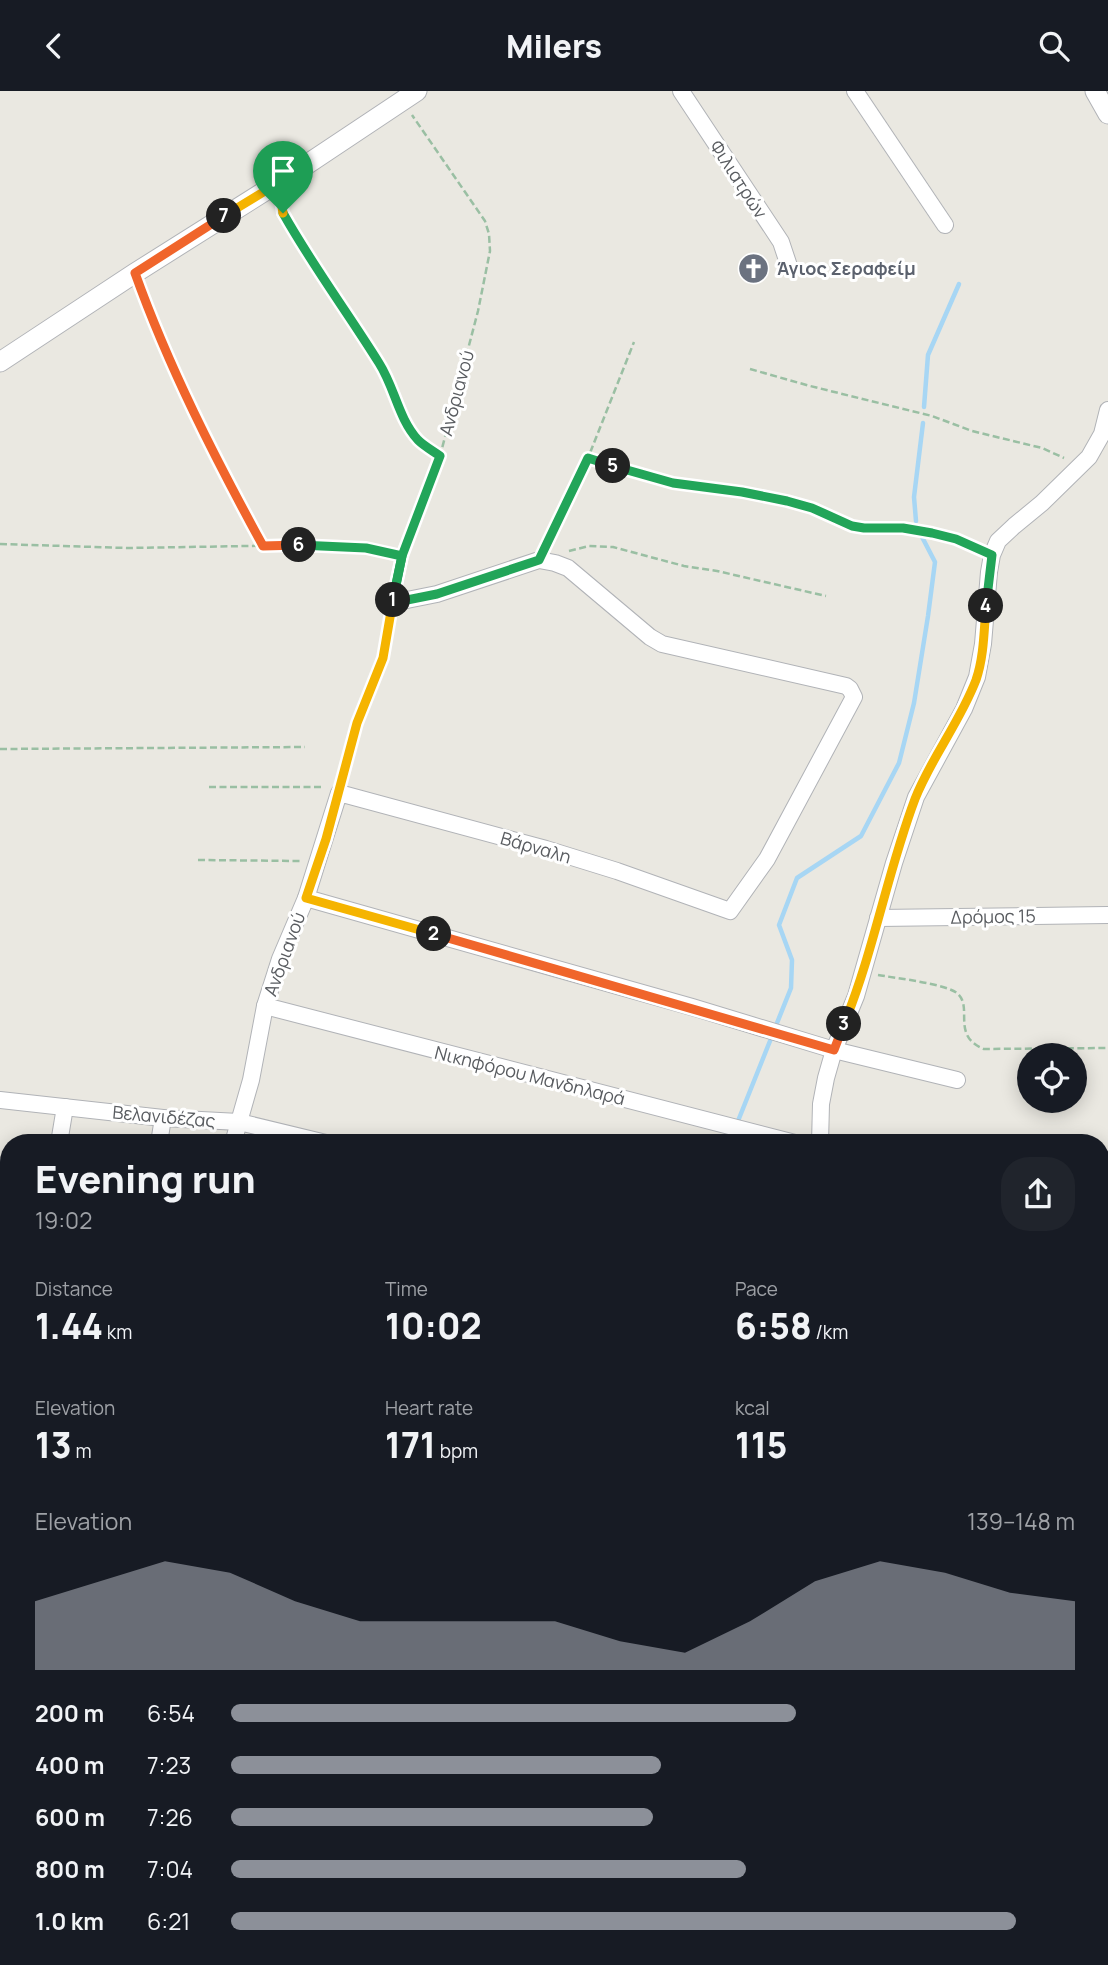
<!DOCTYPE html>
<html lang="en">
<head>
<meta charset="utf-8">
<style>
  body { margin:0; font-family:Manrope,sans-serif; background:#20242c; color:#f1f3f6; height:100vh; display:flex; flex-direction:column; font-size:26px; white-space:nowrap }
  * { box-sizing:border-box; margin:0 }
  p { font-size:23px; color:#9ea1a6 }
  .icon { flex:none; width:38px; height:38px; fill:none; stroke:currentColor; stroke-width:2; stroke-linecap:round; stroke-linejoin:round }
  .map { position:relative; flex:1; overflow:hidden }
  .details { position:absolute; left:0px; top:1043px; width:1110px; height:831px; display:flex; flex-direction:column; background:#171b24; border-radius:28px 28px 0 0; box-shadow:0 4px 18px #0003 }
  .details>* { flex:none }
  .controls { position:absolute; left:1017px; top:952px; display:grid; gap:14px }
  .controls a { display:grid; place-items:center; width:70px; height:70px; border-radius:50%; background:#171b24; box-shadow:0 4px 18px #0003; font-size:35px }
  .pin { position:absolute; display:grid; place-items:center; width:60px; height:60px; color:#fff; margin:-72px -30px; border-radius:50% 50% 50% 0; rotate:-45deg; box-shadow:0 0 7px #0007 }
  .pin .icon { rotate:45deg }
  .km { position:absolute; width:35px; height:35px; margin:-18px; border-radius:50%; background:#222; color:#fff; font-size:19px; line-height:35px; text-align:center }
  .round { display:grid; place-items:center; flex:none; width:74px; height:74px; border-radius:28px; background:#20242c }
  .head { display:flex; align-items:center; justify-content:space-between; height:119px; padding:0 35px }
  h1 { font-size:38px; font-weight:800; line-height:52px }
  .metrics { display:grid; grid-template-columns:repeat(3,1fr); gap:10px; height:119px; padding:7px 35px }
  .metrics div { display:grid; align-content:center }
  .metrics b { font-size:35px; font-weight:800 }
  .metrics small { font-size:19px; font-weight:400 }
  .metrics p { font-size:19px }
  .chart { height:196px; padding:14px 35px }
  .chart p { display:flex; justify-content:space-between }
  .chart svg { width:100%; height:126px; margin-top:7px; fill:#8c9099; opacity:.7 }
  ul { padding:0 35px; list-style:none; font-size:23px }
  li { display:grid; grid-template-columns:112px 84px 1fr; align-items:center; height:52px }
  li i { height:18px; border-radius:9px; background:#8c9099 }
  header { display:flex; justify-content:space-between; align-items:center; height:91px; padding:0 35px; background:#171b24; font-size:32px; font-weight:800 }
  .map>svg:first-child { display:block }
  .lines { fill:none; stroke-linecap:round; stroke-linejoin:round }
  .stream { stroke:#a7d6f4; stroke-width:4.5 }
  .minor-casing { stroke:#b1b3b7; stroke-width:18 }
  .tertiary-casing { stroke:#b1b3b7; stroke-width:21 }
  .path { stroke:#9abfa3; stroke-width:2.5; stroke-dasharray:7 3.5; stroke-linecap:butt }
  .minor { stroke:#fff; stroke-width:16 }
  .tertiary { stroke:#fff; stroke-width:19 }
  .split-1-casing { stroke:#fff; stroke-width:14 }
  .split-2-casing { stroke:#fff; stroke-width:14 }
  .split-3-casing { stroke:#fff; stroke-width:14 }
  .split-4-casing { stroke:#fff; stroke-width:14 }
  .split-5-casing { stroke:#fff; stroke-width:14 }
  .split-6-casing { stroke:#fff; stroke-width:14 }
  .split-7-casing { stroke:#fff; stroke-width:14 }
  .split-8-casing { stroke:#fff; stroke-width:14 }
  .split-1 { stroke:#22a559; stroke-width:9 }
  .split-2 { stroke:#f5b400; stroke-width:9 }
  .split-3 { stroke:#f0652b; stroke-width:9 }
  .split-4 { stroke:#f5b400; stroke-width:9 }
  .split-5 { stroke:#22a559; stroke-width:9 }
  .split-6 { stroke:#22a559; stroke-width:9 }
  .split-7 { stroke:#f0652b; stroke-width:9 }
  .split-8 { stroke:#f5b400; stroke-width:9 }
  .labels { text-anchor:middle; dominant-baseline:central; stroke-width:6; stroke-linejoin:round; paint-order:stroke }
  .street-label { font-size:18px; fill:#595c60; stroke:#fff }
  .worship-label { font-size:18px; font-weight:bold; fill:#5b616d; stroke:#fff; text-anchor:start }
</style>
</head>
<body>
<header><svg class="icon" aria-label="back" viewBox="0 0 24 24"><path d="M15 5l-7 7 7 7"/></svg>Milers<svg class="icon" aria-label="search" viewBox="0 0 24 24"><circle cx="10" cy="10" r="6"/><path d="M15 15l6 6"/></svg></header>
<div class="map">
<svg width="1108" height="1874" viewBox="0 0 1108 1874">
  <rect width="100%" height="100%" fill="#eae8e1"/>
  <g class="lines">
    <g class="stream">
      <path d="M924 316 928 264 959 193"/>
      <path d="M916 430 914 406 923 332"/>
      <path d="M775 937 791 897 792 869 779 834 797 787 861 745 899 672 914 612 928 525 935 471 921 444"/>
      <path d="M738 1030 772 945"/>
      <path d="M732 1052 733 1045"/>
      <path d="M586 1874 588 1866"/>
    </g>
    <defs>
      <g id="minor">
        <path d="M681 0 781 151 790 178"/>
        <path d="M855 0 945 134"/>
        <path d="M306 807 692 916 834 959 957 989"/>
        <path d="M878 827 1108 824"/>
        <path d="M265 915 795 1052"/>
        <path d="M0 1009 163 1027 239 1031 326 1052"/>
        <path d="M59 1052 65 1016"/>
        <path d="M159 1052 163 1027"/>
        <path d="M233 1052 251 989 265 915 280 868 306 807 339 702 546 758 617 780 730 820 767 768 854 606 850 598 846 595 662 553 650 546 568 477 555 472 539 469 437 503 392 512"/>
        <path d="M820 1052 821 1013 826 987 834 959 856 905 894 772 916 706 964 618 977 586 983 553 989 481 992 464 998 450 1014 435 1042 412 1089 366 1102 343 1108 319"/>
        <path d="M1101 1079H1108"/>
        <path d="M1101 1575 1108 1577"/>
        <path d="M0 1581H9"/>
        <path d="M0 1670H9"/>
        <path d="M1101 1729 1108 1731"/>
        <path d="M1101 1815 1108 1817"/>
        <path d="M0 1835 9 1834"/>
        <path d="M928 1866 962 1874"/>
        <path d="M674 1874V1866"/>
      </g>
      <g id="tertiary">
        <path d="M1095 0 1108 23"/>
        <path d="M0 271 135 182 303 76 417 0"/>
      </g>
    </defs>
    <use href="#minor" class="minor-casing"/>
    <use href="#tertiary" class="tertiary-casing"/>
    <g class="path">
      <path d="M280 109 283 122 298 148 384 279 403 327 419 350 440 365"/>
      <path d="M141 199 173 279 263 455"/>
      <path d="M750 278 810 295 932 325 972 340 1042 357 1064 367"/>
      <path d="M588 367 673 392 742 401 787 410 812 417 852 435 864 437H903L932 442 956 448 979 459"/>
      <path d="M0 453 127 457 308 454 366 457 402 465"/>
      <path d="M545 456 588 367 634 251"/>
      <path d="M569 460 589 455 613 456 684 475 717 480 826 505"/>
      <path d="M395 495 402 465 440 365 478 220 490 160 489 143 485 130 412 24"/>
      <path d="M0 658 305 656"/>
      <path d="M343 687 357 632 383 567 390 526"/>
      <path d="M209 696H324"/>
      <path d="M198 769 301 770"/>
      <path d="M878 884C895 887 948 893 958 903 973 917 951 945 984 958L1108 957"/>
      <path d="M0 1371H9"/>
      <path d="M1101 1371H1108"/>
      <path d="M1101 1634 1108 1635"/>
    </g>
    <use href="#minor" class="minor"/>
    <use href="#tertiary" class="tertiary"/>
  </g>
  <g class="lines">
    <defs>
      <path id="split-1" d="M283 122C312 174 348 222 379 272 395 297 398 327 418 349 424 355 433 360 440 365L402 465 393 509"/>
      <path id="split-2" d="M393 509 383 567 357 632 326 748 306 807 434 843"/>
      <path id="split-3" d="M434 843 834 959 844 933"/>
      <path id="split-4" d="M844 933C874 860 887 782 915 708 931 667 960 631 976 589 984 566 984 539 986 515"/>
      <path id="split-5" d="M613 375 673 392 742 401 787 410 812 417 852 435 864 437H903L932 442 956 448 992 464 986 515"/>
      <path id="split-6" d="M299 454 366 457 402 465 392 512 437 503 539 469 588 367 613 375"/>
      <path id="split-7" d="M224 125 135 182C169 277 215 367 263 455L299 454"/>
      <path id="split-8" d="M224 125 278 92 283 122"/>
    </defs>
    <use href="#split-1" class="split-1-casing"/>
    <use href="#split-2" class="split-2-casing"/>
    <use href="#split-3" class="split-3-casing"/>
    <use href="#split-4" class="split-4-casing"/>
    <use href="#split-5" class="split-5-casing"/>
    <use href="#split-6" class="split-6-casing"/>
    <use href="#split-7" class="split-7-casing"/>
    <use href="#split-8" class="split-8-casing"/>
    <use href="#split-1" class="split-1"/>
    <use href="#split-2" class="split-2"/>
    <use href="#split-3" class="split-3"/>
    <use href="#split-4" class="split-4"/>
    <use href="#split-5" class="split-5"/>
    <use href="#split-6" class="split-6"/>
    <use href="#split-7" class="split-7"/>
    <use href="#split-8" class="split-8"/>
  </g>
  <defs>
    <symbol id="church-disc" viewBox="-11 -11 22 22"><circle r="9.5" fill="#6b7280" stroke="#fff"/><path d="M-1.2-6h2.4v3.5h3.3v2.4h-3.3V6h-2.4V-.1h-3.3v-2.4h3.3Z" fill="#fff"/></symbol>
  </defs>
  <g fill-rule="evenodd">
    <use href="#church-disc" x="736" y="160" width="35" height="35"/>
  </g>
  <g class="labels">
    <g class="street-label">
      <text transform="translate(739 88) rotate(57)">Φιλιατρών</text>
      <text transform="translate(456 302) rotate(-75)">Ανδριανού</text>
      <text transform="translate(536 756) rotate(16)">Βάρναλη</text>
      <text transform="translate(993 825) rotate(-1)">Δρόμος 15</text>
      <text transform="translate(284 863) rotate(-70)">Ανδριανού</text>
      <text transform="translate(530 984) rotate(14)">Νικηφόρου Μανδηλαρά</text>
      <text transform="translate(164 1025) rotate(5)">Βελανιδέζας</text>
    </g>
    <g class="worship-label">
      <text x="777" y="177">Άγιος Σεραφείμ</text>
    </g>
  </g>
</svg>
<div class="controls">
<a><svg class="icon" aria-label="locate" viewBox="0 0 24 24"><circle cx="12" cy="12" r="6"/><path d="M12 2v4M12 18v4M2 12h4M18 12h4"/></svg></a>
</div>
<div class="pin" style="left:283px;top:122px;background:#1e9e55"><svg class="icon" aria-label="arrive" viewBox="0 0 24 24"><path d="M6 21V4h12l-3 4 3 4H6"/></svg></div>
<b class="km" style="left:393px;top:509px">1</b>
<b class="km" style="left:434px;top:843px">2</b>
<b class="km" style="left:844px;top:933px">3</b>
<b class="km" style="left:986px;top:515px">4</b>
<b class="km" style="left:613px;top:375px">5</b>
<b class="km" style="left:299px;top:454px">6</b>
<b class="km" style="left:224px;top:125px">7</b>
<section class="details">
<div class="head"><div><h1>Evening run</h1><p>19:02</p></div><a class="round"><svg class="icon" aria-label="share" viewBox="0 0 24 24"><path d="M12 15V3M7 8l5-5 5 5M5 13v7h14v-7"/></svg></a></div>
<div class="metrics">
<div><p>Distance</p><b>1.44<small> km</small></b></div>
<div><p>Time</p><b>10:02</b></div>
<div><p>Pace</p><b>6:58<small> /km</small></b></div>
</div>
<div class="metrics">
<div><p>Elevation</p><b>13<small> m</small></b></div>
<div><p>Heart rate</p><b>171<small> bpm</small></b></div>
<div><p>kcal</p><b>115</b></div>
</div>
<div class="chart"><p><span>Elevation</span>139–148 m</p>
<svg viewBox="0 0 160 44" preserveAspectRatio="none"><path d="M0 44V20L10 13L20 6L30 10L40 20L50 27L60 27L70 27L80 27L90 34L100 38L110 27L120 13L130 6L140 10L150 17L160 20V44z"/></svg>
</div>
<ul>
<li><b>200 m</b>6:54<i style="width:67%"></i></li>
<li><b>400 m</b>7:23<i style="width:51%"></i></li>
<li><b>600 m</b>7:26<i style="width:50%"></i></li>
<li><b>800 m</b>7:04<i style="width:61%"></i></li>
<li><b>1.0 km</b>6:21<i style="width:93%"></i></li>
</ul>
</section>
</div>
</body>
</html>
